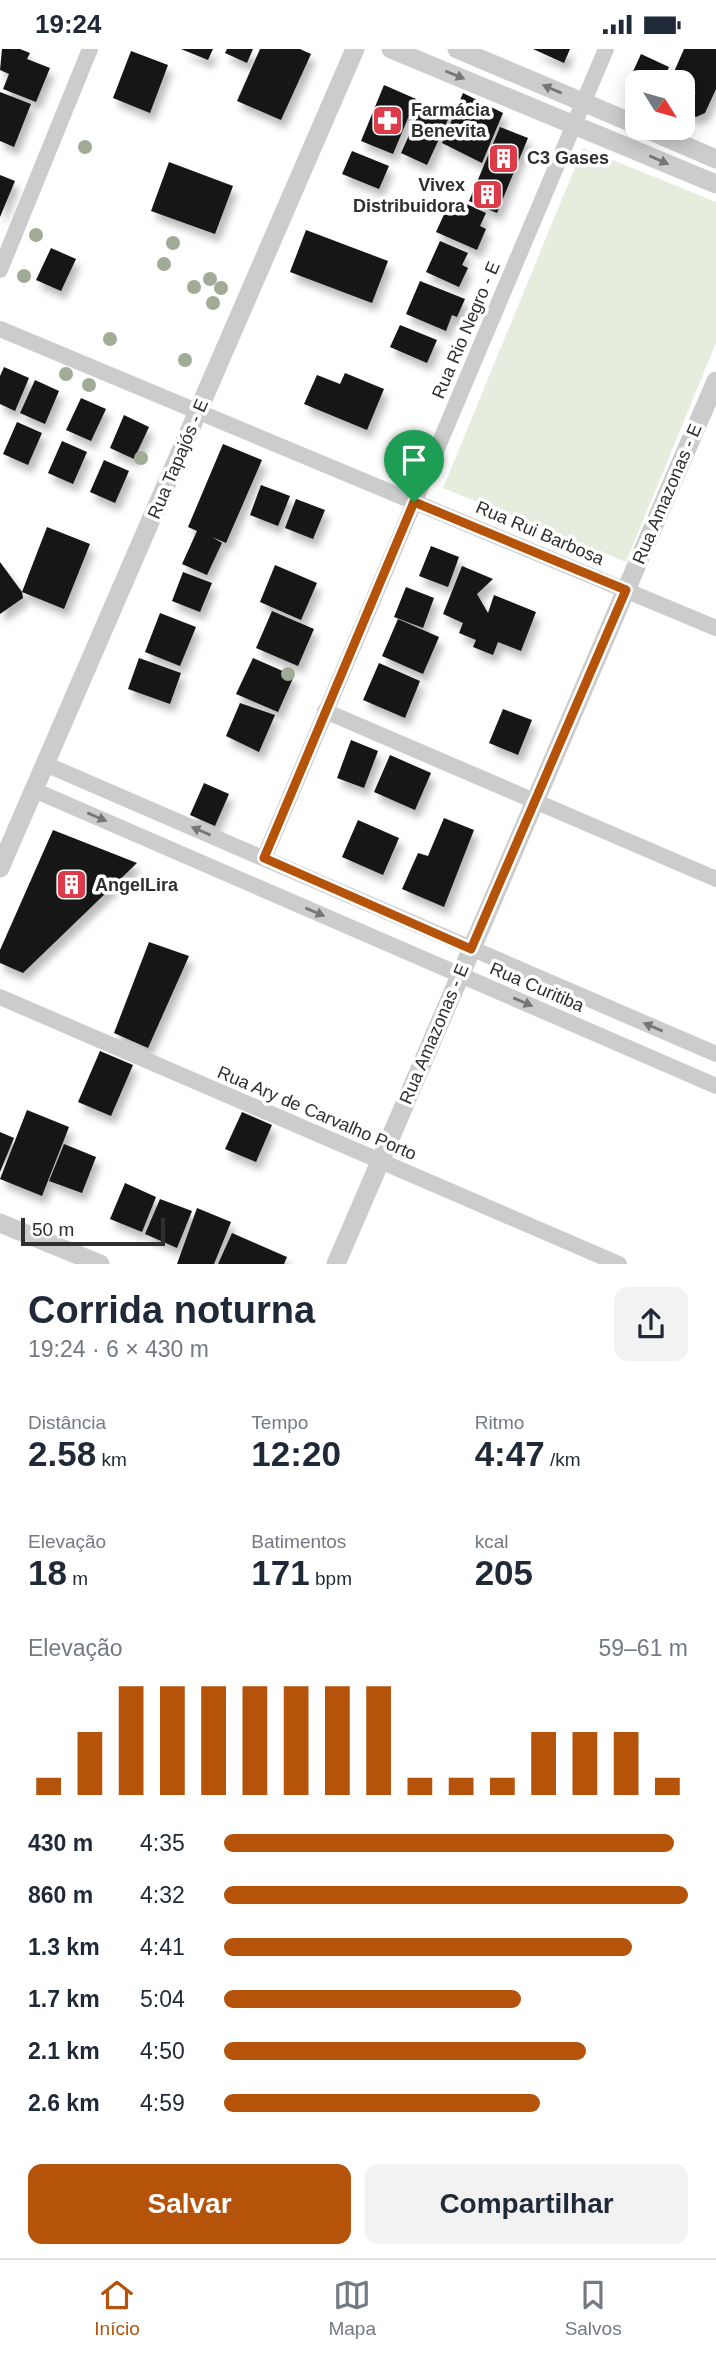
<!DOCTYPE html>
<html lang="pt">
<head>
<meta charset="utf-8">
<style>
  body { margin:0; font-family:Arial,sans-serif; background:#f2f2f3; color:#1f2937; height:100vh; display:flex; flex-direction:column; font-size:26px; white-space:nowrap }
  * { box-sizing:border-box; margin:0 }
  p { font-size:23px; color:#747a83 }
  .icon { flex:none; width:38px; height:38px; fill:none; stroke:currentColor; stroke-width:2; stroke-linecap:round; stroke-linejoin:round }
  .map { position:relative; height:1215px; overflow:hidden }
  .sheet { display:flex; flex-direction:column; background:#fff; flex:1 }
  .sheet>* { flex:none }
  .needle { width:46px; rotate:127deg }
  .tools { position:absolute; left:625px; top:21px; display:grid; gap:14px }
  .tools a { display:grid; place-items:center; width:70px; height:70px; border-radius:14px; background:#fff; box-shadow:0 4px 18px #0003; font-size:35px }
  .scale { position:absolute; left:21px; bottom:18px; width:144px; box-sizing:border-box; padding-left:7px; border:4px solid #2f2f2f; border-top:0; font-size:19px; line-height:24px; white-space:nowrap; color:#2f2f2f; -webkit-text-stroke:5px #fff; paint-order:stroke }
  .pin { position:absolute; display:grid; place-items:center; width:60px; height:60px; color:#fff; margin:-72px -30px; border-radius:50% 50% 50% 0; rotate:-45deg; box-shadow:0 0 7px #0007 }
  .pin .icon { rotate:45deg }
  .round { display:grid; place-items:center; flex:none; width:74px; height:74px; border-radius:14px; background:#f2f2f3 }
  .head { display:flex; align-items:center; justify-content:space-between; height:119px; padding:0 28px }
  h1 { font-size:38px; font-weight:700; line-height:52px }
  .metrics { display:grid; grid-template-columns:repeat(3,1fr); gap:10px; height:119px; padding:7px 28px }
  .metrics div { display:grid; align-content:center }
  .metrics b { font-size:35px; font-weight:700 }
  .metrics small { font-size:19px; font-weight:400 }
  .metrics p { font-size:19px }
  .chart { height:196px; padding:14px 28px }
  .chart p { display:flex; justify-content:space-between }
  .chart svg { width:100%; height:126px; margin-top:7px; stroke:#b45309; stroke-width:6 }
  .cta { display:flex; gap:14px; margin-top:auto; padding:14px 28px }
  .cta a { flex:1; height:80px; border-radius:14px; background:#b45309; color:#fff; font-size:28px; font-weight:700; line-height:80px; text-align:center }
  .cta a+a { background:#f2f2f3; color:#1f2937 }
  ul { padding:0 28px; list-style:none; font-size:23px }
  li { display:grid; grid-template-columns:112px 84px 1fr; align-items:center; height:52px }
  li i { height:18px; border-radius:9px; background:#b45309 }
  .status { display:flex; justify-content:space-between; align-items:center; height:49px; padding:0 35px; background:#fff; direction:ltr }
  .status svg { height:19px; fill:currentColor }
  .menu { display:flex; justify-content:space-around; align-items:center; height:98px; border-top:2px solid #e0e1e3; background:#fff; font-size:19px; color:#747a83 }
  .menu a { display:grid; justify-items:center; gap:4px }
  .menu .active { color:#b45309 }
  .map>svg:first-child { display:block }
  .green { fill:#e6ecde }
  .building { fill:#161616; filter:url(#shadow) }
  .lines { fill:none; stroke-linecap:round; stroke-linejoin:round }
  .minor { stroke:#ccc; stroke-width:16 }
  .tertiary { stroke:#ccc; stroke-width:19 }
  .tree { fill:#a0ac95 }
  .oneway { fill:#767676 }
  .route-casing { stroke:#fff; stroke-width:14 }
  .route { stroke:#b45309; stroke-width:9 }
  .labels { text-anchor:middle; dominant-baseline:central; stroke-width:7; stroke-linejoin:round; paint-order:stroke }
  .poi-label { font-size:18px; font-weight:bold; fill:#2f2f2f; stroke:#fff; text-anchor:start }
  .street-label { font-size:18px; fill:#2f2f2f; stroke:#fff }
</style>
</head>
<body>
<div class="status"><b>19:24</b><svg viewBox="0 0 49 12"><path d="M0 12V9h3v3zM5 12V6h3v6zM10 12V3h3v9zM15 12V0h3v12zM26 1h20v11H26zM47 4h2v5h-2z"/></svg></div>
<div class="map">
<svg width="716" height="1215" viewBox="0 0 716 1215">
  <defs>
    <filter id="shadow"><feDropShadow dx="4.5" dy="8" stdDeviation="3.5" flood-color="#0004"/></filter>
  </defs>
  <rect width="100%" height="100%" fill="#fff"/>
  <path class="green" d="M583 99 716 153V294L626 513 443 439Z"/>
  <g class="building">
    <path d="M2 0H20L30 4 27 10 50 19 36 53 3 40 9 25 0 21Z"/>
    <path d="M181 0H213L208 11Z"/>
    <path d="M227 0H253L247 14 225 4Z"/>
    <path d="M260 0H300L311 5 281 71 237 52Z"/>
    <path d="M533 0H570L564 14Z"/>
    <path d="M684 0H716V40L705 64 696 68 686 62 685 55 686 49 696 44 682 38V33L670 32Z"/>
    <path d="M131 2 168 16 150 64 113 49Z"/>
    <path d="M641 5 669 18 662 33H637V43L626 38Z"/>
    <path d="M384 36 416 50 393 105 361 92Z"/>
    <path d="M0 43 31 55 14 98 0 92Z"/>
    <path d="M463 44 503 64 482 114 442 94Z"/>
    <path d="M435 54 452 62 427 116 401 104 423 55 433 59Z"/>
    <path d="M500 78 528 89 497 164 469 152Z"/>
    <path d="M352 102 389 117 379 140 342 125Z"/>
    <path d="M169 113 233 137 215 185 151 162Z"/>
    <path d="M0 126 15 132 0 168Z"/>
    <path d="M460 152 486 164 480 177 486 180 477 201 436 183 446 161 454 164Z"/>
    <path d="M306 181 388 212 372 254 290 223Z"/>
    <path d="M440 192 468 204 462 216 468 219 459 238 426 223Z"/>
    <path d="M51 199 76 210 61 242 36 231Z"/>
    <path d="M420 232 465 250 457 268 452 266 446 282 406 265Z"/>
    <path d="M400 276 437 291 427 314 390 298Z"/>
    <path d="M4 318 29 329 15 362 0 355V327Z"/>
    <path d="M345 324 384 340 367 381 304 355 317 326 340 335Z"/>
    <path d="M35 331 59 342 45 375 20 364Z"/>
    <path d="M81 349 106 360 91 392 66 381Z"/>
    <path d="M124 366 149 378 134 410 110 399Z"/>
    <path d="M17 373 42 384 28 416 3 405Z"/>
    <path d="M62 392 87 403 73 435 48 424Z"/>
    <path d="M223 395 262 411 226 494 212 488 222 494 207 526 182 515 197 482 188 478Z"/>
    <path d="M104 411 129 422 115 454 90 443Z"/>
    <path d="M261 436 290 447 278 477 250 466Z"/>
    <path d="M296 450 325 461 313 490 285 479Z"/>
    <path d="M47 478 90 495 64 560 22 543 23 549 0 565V513L22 543Z"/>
    <path d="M431 497 459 508 448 538 419 527Z"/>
    <path d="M275 516 317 534 301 571 260 553Z"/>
    <path d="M462 517 493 530 477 545 488 564 494 546 536 563 521 602 498 593 493 606 473 598 476 591 459 584 463 574 443 565Z"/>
    <path d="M183 523 212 534 200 563 172 552Z"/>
    <path d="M406 538 434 549 423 579 394 568Z"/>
    <path d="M272 562 314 580 298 617 256 599Z"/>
    <path d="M160 564 196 578 180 617 145 603Z"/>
    <path d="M398 570 439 588 423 625 382 607Z"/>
    <path d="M139 609 181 624 170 655 128 640Z"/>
    <path d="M253 609 294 627 278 663 236 645Z"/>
    <path d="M379 614 420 632 405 669 363 651Z"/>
    <path d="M240 654 275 666 259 703 226 687Z"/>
    <path d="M503 660 532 671 518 706 489 694Z"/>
    <path d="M351 691 378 702 364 739 337 729Z"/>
    <path d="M390 706 431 724 415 761 374 743Z"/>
    <path d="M204 734 229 745 215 777 190 766Z"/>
    <path d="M444 769 474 781 444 858 402 840 418 804 428 807Z"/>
    <path d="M358 771 399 789 383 826 342 808Z"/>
    <path d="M53 781 137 814 23 924 0 914V901Z"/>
    <path d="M149 893 189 907 148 999 114 984Z"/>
    <path d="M100 1002 133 1016 111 1067 78 1053Z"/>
    <path d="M27 1061 69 1078 42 1147 0 1130Z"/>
    <path d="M242 1063 272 1076 256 1113 225 1100Z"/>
    <path d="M0 1083 14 1089 0 1123Z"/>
    <path d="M64 1095 96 1108 82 1144 49 1132Z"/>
    <path d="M125 1134 156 1148 142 1183 110 1170Z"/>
    <path d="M160 1150 192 1162 177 1199 145 1185Z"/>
    <path d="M197 1159 231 1173 214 1215H177Z"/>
    <path d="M232 1184 287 1208 284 1215H218Z"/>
  </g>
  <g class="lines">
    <g class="minor">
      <path d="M0 221 90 0"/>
      <path d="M0 280 716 579"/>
      <path d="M325 662 716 830"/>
      <path d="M45 715 716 1005"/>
      <path d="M34 741 716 1037"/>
      <path d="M264 809 606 0"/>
      <path d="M0 948 619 1215"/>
    </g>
    <g class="tertiary">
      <path d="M391 0 716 135"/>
      <path d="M457 0 637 76"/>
      <path d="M644 79 716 110"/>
      <path d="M0 819 355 0"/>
      <path d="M0 1174 100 1215"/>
      <path d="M336 1215 716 332"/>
    </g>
  </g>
  <g class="tree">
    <circle cx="85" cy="98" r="7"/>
    <circle cx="36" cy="186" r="7"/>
    <circle cx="173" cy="194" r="7"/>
    <circle cx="164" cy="215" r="7"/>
    <circle cx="24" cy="227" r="7"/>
    <circle cx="210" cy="230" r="7"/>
    <circle cx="194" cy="238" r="7"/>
    <circle cx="221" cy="239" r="7"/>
    <circle cx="213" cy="254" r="7"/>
    <circle cx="110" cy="290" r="7"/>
    <circle cx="185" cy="311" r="7"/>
    <circle cx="66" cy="325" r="7"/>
    <circle cx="89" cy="336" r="7"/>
    <circle cx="141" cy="409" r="7"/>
    <circle cx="288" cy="625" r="7"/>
  </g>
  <defs><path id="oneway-solid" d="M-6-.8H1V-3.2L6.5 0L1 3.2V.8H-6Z" transform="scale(1.75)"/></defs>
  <g class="oneway">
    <use href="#oneway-solid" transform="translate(455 26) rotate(22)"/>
    <use href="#oneway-solid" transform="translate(552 40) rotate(-157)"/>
    <use href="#oneway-solid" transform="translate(659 111) rotate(24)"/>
    <use href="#oneway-solid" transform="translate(97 768) rotate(23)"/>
    <use href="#oneway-solid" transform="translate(201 782) rotate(-157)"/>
    <use href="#oneway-solid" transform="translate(315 863) rotate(23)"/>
    <use href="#oneway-solid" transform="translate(523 953) rotate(23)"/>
    <use href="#oneway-solid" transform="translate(653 978) rotate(-157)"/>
  </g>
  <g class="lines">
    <defs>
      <path id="route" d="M414 453 626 541 471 900 264 809Z"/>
    </defs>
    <use href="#route" class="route-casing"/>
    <use href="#route" class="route"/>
  </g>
  <defs>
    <symbol id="pharmacy-square" viewBox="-11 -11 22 22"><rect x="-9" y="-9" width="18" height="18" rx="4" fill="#dc3c4a" stroke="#fff"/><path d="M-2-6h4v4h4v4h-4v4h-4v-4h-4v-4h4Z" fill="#fff"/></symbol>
    <symbol id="building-square" viewBox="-11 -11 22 22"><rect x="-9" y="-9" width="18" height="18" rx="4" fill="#dc3c4a" stroke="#fff"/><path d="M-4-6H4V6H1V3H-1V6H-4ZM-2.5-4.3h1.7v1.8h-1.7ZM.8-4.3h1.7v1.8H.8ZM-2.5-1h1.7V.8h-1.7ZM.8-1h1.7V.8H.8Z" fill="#fff"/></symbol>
  </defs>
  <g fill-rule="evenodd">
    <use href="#pharmacy-square" x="370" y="54" width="35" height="35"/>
    <use href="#building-square" x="486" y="92" width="35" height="35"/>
    <use href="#building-square" x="470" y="128" width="35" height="35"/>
    <use href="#building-square" x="54" y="818" width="35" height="35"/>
  </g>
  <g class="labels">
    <g class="poi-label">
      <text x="411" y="61">Farmácia<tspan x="411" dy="21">Benevita</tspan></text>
      <text x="527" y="109">C3 Gases</text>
      <text x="465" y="136" text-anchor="end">Vivex<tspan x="465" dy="21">Distribuidora</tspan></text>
      <text x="95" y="836">AngelLira</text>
    </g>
    <g class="street-label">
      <text transform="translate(466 281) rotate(-67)">Rua Rio Negro - E</text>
      <text transform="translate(178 410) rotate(-67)">Rua Tapajós - E</text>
      <text transform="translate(667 445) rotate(-67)">Rua Amazonas - E</text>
      <text transform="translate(540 484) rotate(23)">Rua Rui Barbosa</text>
      <text transform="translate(537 938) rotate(23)">Rua Curitiba</text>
      <text transform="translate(434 985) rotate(-67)">Rua Amazonas - E</text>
      <text transform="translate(317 1064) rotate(23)">Rua Ary de Carvalho Porto</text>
    </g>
  </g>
</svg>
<div class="tools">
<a><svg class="needle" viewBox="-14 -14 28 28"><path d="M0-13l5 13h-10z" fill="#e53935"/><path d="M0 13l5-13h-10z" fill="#747a83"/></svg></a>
</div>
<div class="scale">50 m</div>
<div class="pin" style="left:414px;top:453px;background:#1e9e55"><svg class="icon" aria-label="arrive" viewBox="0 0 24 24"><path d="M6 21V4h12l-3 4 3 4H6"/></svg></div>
</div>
<section class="sheet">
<div class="head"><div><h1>Corrida noturna</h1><p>19:24 · 6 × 430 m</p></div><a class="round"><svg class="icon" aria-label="share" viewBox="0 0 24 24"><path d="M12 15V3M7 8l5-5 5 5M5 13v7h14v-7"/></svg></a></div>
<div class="metrics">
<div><p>Distância</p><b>2.58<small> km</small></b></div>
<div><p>Tempo</p><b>12:20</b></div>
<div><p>Ritmo</p><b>4:47<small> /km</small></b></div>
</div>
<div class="metrics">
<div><p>Elevação</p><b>18<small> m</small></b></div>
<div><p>Batimentos</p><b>171<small> bpm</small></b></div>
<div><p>kcal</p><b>205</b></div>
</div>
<div class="chart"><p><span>Elevação</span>59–61 m</p>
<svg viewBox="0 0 160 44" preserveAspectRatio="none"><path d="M5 44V38M15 44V22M25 44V6M35 44V6M45 44V6M55 44V6M65 44V6M75 44V6M85 44V6M95 44V38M105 44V38M115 44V38M125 44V22M135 44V22M145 44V22M155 44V38"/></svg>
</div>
<ul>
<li><b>430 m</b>4:35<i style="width:97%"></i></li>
<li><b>860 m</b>4:32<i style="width:100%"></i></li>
<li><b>1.3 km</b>4:41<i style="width:88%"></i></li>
<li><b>1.7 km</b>5:04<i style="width:64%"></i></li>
<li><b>2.1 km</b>4:50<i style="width:78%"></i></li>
<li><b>2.6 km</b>4:59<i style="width:68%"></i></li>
</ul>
<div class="cta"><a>Salvar</a><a>Compartilhar</a></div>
</section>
<nav class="menu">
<a class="active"><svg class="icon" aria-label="home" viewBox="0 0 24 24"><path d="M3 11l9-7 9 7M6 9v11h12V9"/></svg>Início</a>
<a><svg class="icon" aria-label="map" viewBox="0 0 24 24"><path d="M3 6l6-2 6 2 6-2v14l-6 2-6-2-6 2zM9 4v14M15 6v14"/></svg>Mapa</a>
<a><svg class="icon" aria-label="saved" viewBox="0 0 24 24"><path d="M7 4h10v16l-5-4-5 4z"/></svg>Salvos</a>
</nav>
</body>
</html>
